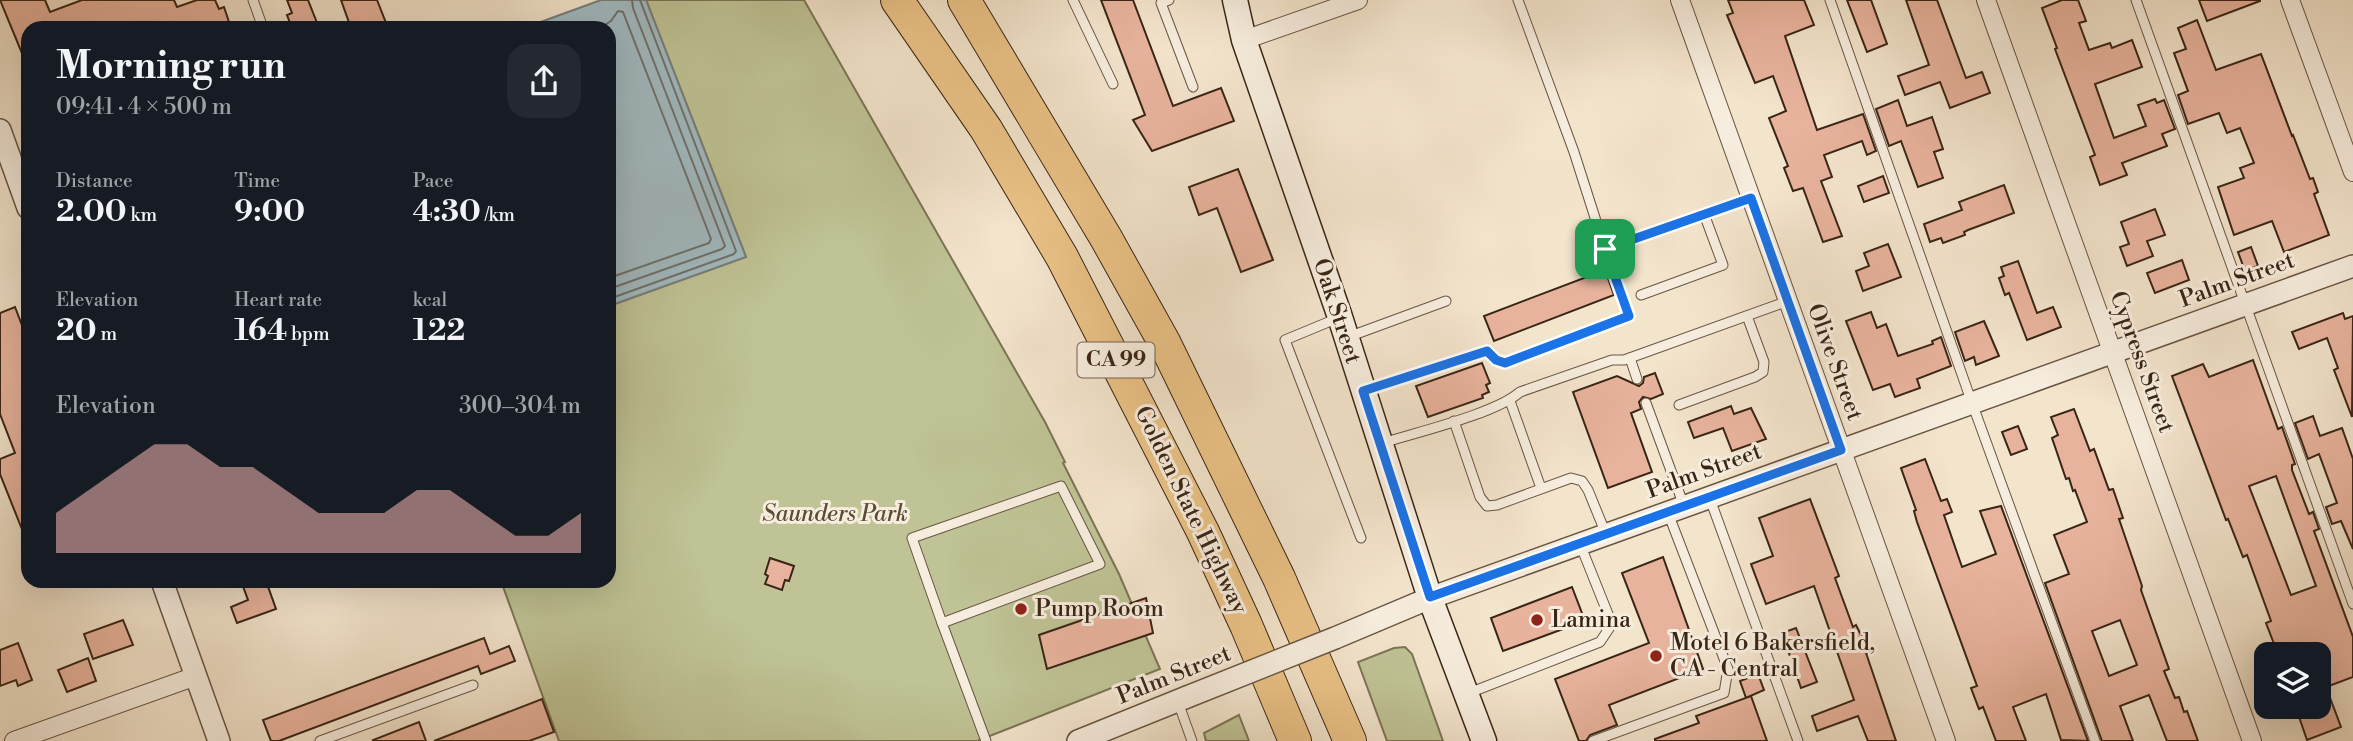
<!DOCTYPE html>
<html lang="en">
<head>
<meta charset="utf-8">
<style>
  body { margin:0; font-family:"Libre Bodoni",serif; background:#242831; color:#f1f3f6; height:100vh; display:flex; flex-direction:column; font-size:26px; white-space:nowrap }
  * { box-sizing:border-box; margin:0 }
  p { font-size:23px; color:#9ea1a6 }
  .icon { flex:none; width:38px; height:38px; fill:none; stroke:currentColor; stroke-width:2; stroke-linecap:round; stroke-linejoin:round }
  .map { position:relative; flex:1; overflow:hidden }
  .side { position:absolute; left:21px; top:21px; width:595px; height:567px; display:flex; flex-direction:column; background:#171b24; border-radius:21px; box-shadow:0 7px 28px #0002 }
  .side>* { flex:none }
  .controls { position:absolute; left:2254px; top:642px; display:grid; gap:14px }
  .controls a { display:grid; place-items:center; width:77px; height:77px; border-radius:14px; background:#171b24; box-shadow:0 7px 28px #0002; font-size:35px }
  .pin { position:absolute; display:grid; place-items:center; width:60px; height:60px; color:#fff; margin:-30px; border-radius:14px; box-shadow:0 4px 10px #0006 }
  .round { display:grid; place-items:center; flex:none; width:74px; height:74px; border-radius:21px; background:#242831 }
  .head { display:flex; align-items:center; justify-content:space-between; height:119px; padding:0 35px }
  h1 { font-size:38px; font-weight:700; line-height:52px }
  .figures { display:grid; grid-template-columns:repeat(3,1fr); gap:10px; height:119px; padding:7px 35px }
  .figures div { display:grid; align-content:center }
  .figures b { font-size:30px; font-weight:700 }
  .figures small { font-size:19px; font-weight:400 }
  .figures p { font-size:19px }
  .chart { height:196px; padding:14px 35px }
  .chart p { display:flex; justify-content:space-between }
  .chart svg { width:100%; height:126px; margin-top:7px; fill:#c59692; opacity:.7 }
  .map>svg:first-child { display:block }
  .green { fill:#bfc395; stroke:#7c7455; stroke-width:2 }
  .water { fill:#a1bbc3; stroke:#777f7d; stroke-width:2 }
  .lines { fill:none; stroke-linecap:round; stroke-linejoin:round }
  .shore { stroke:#6d706c; stroke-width:2 }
  .building { fill:#e8b39d; stroke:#392515; stroke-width:2; fill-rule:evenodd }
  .service-casing { stroke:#685543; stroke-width:11 }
  .minor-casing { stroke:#685543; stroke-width:20 }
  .tertiary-casing { stroke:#685543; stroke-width:24 }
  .secondary-casing { stroke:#392515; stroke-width:27 }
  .motorway-casing { stroke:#392515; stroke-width:34 }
  .service { stroke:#f7edde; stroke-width:9 }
  .minor { stroke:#f7edde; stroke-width:18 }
  .tertiary { stroke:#f7edde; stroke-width:21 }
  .secondary { stroke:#f7edde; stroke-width:24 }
  .motorway { stroke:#eac286; stroke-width:32 }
  .tertiary-bridge-casing { stroke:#685543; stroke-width:24; stroke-linecap:butt }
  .tertiary-bridge { stroke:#f7edde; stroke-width:21 }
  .route-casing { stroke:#fff; stroke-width:14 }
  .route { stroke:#1a73e8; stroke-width:9 }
  .poi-dot { fill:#8f2418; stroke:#f7edde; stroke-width:2.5 }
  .labels { text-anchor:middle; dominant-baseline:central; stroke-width:6; stroke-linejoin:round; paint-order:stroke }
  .shield { fill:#f7edde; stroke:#726151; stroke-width:2 }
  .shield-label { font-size:21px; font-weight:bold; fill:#392515 }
  .street-label { font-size:23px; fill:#392515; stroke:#f7edde }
  .park-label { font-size:23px; font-style:italic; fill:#5a4c35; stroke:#f7edde }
  .poi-label { font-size:23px; fill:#392515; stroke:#f7edde; text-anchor:start }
</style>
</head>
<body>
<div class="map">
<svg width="2353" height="741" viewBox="0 0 2353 741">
  <rect width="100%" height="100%" fill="#f3e4cc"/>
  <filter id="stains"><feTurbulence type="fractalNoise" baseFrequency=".00286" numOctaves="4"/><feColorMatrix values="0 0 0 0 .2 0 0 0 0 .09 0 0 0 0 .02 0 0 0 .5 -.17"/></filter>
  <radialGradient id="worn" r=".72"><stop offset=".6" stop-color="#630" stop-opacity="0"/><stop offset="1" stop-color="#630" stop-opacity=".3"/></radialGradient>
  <g class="green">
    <path d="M646 0H804L1045 422 1065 462 1063 463 1119 574 1160 669 977 741H559L501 581H609V306L746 257Z"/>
    <path d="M1405 647 1412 654 1443 741H1387L1358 662 1394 648Z"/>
    <path d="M1239 715 1249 741H1206L1204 733Z"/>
  </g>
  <path class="water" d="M601 0H646L746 257 609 306V28H524Z"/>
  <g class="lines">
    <g class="shore">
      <path d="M600 28 611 21 618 11 623 12 711 239 709 243 609 278"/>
      <path d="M609 289 722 249 725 246 633 8 632 0"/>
      <path d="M609 299 734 254 736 251 640 0"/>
    </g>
  </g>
  <g class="building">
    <path d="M0 0H45L50 12 82 0H174L177 7 197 0H215L219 9 224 7 231 28H28L26 63Z"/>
    <path d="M287 0H308L319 28H292L287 15 292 13Z"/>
    <path d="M341 0H377L388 28H351Z"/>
    <path d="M1101 0H1133L1173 106 1221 88 1234 121 1152 151 1133 120 1145 115Z"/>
    <path d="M1728 0H1804L1814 25 1785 36 1817 130 1863 114 1876 151 1867 155 1862 141 1824 155 1832 177 1821 181 1842 236 1823 242 1803 188 1793 191 1784 168 1788 166 1769 118 1786 111 1773 76 1755 83 1727 15 1733 13Z"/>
    <path d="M1847 0H1871L1887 44 1867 52Z"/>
    <path d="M1906 0H1937L1966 78 1982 72 1990 93 1950 108 1940 82 1905 95 1898 76 1929 65Z"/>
    <path d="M2062 0H2078L2086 21 2079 23 2089 50 2110 43 2112 48 2132 40 2142 67 2095 84 2114 138 2146 126 2138 105 2155 99 2157 103 2164 100 2175 129 2162 134 2167 146 2122 163 2127 175 2100 185 2090 157 2095 155 2055 49 2057 48 2042 8Z"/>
    <path d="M2199 0H2260V1L2207 21Z"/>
    <path d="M2197 20 2216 70 2261 54 2292 136 2293 135 2310 179 2313 178 2318 192 2314 194 2329 235 2284 252 2272 221 2234 235 2218 187 2244 178 2240 168 2254 163 2240 128 2227 133 2219 113 2188 124 2178 95 2188 91 2174 53 2186 49 2178 28Z"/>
    <path d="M1898 100 1907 126 1932 117 1943 149 1934 152 1943 178 1918 187 1901 141 1889 146 1876 109Z"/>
    <path d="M1238 169 1273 260 1241 272 1217 208 1199 215 1189 187Z"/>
    <path d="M1883 176 1889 193 1864 202 1858 186Z"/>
    <path d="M2004 185 2014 213 1968 230 1964 232 1965 235 1943 243 1941 238 1930 242 1924 224 1962 210 1959 202Z"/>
    <path d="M2155 209 2165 235 2147 241 2153 256 2127 266 2120 247 2129 244 2121 222Z"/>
    <path d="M1888 244 1901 277 1863 291 1856 271 1869 266 1864 253Z"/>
    <path d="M2251 247 2258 266 2245 271 2238 252Z"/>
    <path d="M2182 260 2189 280 2155 293 2147 273Z"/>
    <path d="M2018 261 2037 313 2053 307 2061 327 2027 340 2009 293 2005 295 1999 278 2004 276 2001 267Z"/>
    <path d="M1605 270 1614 295 1494 341 1484 316Z"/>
    <path d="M15 307 28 341 27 542 0 474V459L15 453 0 414V313Z"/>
    <path d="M1871 312 1877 328 1886 324 1898 356 1933 344 1932 341 1941 337 1951 366 1917 379 1920 388 1895 397 1890 384 1873 390 1846 321Z"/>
    <path d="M2343 313 2345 319 2353 316 2352 417 2334 370 2338 368 2327 338 2299 349 2292 332Z"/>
    <path d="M1984 321 1999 356 1976 365 1974 357 1965 361 1955 332Z"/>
    <path d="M2253 360 2278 429 2282 427 2295 464 2292 465V470L2309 514 2313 512 2319 529 2314 531 2353 637V677L2326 687 2341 727 2307 740 2298 714 2319 707V654H2278L2266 623 2271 621 2247 555 2243 557 2228 519 2226 520 2172 376 2203 364 2209 377ZM2276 476 2316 586 2291 595 2249 486Z"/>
    <path d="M1482 363 1490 383 1486 385 1489 392 1482 395 1483 398 1428 417 1416 386Z"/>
    <path d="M1655 373 1663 394 1651 399 1643 397 1639 402 1641 409 1631 413 1652 472 1608 488 1573 392 1617 376 1639 386 1643 383 1644 377Z"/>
    <path d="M1731 406 1734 414 1751 408 1766 439 1732 451 1723 428 1694 438 1688 422Z"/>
    <path d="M2074 409 2090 451 2094 449 2109 490 2113 489 2123 518 2119 519 2142 586 2141 590 2169 669 2164 671 2175 698 2179 697 2184 712 2187 711 2198 741H2167L2149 695 2120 706 2133 741H2102L2045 583 2069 574 2054 535 2087 522 2075 490 2073 491 2069 478 2066 479 2052 438 2058 435 2051 417ZM2120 620 2137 665 2109 676 2092 631Z"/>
    <path d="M2313 416 2320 436 2342 428 2353 459V549L2341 521 2332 524 2326 507 2337 503 2319 454 2308 459 2295 423Z"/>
    <path d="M2018 426 2027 449 2011 455 2002 432Z"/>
    <path d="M1925 459 1941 501 1947 499 1952 512 1944 515 1962 567 1996 554 1980 511 2001 506 2088 741 2061 740 2046 694 2013 707 2026 741H1996L1983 707 1979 709 1971 688 1977 686 1917 522 1914 511 1916 510 1901 468Z"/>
    <path d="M1810 499 1839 576 1835 578 1853 627 1856 625 1860 633 1861 632 1869 652 1866 653 1896 741H1868L1858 716 1817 731 1812 716 1854 700 1814 586 1766 604 1751 564 1773 556 1759 518Z"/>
    <path d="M1663 557 1703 669 1609 705 1617 725 1590 735 1586 741H1579L1555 679 1649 643 1622 573Z"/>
    <path d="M770 558 794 566 789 581 785 580 782 590 765 584 768 576 765 574Z"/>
    <path d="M241 581H266L276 609 237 623 231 607 248 600Z"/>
    <path d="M1572 587 1585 621 1503 651 1491 618Z"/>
    <path d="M1146 598 1153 633 1047 669 1039 635Z"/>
    <path d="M123 620 133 645 93 659 84 634Z"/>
    <path d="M1796 628 1817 682 1801 688 1782 633Z"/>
    <path d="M484 638 490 654 509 646 515 661 481 674 478 666 279 741H271L263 720Z"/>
    <path d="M18 643 32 680 18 686 16 680 0 686V650Z"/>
    <path d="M88 658 96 681 67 692 58 670Z"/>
    <path d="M1758 674 1764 690 1746 698 1740 681Z"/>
    <path d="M1751 696 1767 741H1655V739L1699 723 1696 716Z"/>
    <path d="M542 699 554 732 529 741H434Z"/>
    <path d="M419 722 426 741H374L373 740Z"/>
  </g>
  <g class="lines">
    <defs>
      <g id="service">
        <path d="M253 0 263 28"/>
        <path d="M1073 0 1113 84"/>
        <path d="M1169 0 1161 3 1193 87"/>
        <path d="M1518 0 1574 152 1605 249"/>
        <path d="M1830 0 1972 403 2095 741"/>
        <path d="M2136 0 2353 604"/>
        <path d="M1641 295 1723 265 1704 214"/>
        <path d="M1338 318 1285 340 1361 538"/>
        <path d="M1348 337 1446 301"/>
        <path d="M1630 358 1637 379"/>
        <path d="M1365 391 1487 351 1496 360 1505 363 1629 316 1605 249 1750 198"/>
        <path d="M1510 401 1541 488"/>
        <path d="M1646 403 1684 506"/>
        <path d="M1679 405 1755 377 1763 372 1764 362 1747 316"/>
        <path d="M1454 421 1480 497 1487 506 1497 505 1571 478 1582 481 1588 490 1606 534"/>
        <path d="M1383 443C1417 432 1495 414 1520 392L1612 360H1624L1788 301"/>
        <path d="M1061 486 1100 564 942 623 912 538Z"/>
        <path d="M1710 499 1798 741"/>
        <path d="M942 623 986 741"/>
        <path d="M1469 693 1600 642 1612 624 1580 544"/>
        <path d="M1178 702 1192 741"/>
        <path d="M320 741 473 685"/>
        <path d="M1593 741 1724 693 1728 669 1668 513"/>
      </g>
      <g id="minor">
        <path d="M1680 0 1946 741"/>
        <path d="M1986 0 2252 741"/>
        <path d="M2290 0 2353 172"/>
        <path d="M1244 40 1358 0"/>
        <path d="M14 741 196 676"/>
      </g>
      <g id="tertiary">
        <path d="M0 130 28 208"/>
        <path d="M162 581 219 741"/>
        <path d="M1335 638 1430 598 2353 266"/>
        <path d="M1078 741 1187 697"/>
      </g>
      <path id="secondary" d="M1235 0 1244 40 1340 317 1430 598 1484 741"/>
      <g id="motorway">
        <path d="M897 0 986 129 1062 257 1203 532 1246 625 1295 741"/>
        <path d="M964 0 1106 238 1164 342 1279 578 1350 741"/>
      </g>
    </defs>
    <use href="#service" class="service-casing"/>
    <use href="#minor" class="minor-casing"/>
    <use href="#tertiary" class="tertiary-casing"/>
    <use href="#secondary" class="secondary-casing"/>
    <use href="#motorway" class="motorway-casing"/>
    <use href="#service" class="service"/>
    <use href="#minor" class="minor"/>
    <use href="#tertiary" class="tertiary"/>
    <use href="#secondary" class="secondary"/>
    <use href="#motorway" class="motorway"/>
    <defs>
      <path id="tertiary-bridge" d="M1187 697 1335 638"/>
    </defs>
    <use href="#tertiary-bridge" class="tertiary-bridge-casing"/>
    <use href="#tertiary-bridge" class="tertiary-bridge"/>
  </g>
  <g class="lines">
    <defs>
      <path id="route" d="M1751 198 1841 450 1430 597 1363 391 1487 351 1496 360 1505 363 1629 316 1605 249Z"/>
    </defs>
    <use href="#route" class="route-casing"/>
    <use href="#route" class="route"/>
  </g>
  <g class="poi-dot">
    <circle cx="1021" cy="609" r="7"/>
    <circle cx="1537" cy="620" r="7"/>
    <circle cx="1656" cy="656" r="7"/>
  </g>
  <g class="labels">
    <rect class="shield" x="1077.5" y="342.5" width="77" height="35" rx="5"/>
    <g class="shield-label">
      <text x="1116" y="360">CA 99</text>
    </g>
    <g class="street-label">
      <text transform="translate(2237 280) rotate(-20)">Palm Street</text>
      <text transform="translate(1337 311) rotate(72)">Oak Street</text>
      <text transform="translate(1835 362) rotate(70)">Olive Street</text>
      <text transform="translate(2142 362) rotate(70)">Cypress Street</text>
      <text transform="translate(1704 471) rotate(-20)">Palm Street</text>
      <text transform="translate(1191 510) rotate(64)">Golden State Highway</text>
      <text transform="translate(1174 675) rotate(-22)">Palm Street</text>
    </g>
    <g class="park-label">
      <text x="835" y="514">Saunders Park</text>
    </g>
    <g class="poi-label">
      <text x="1035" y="609">Pump Room</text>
      <text x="1551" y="620">Lamina</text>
      <text x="1670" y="643">Motel 6 Bakersfield,<tspan x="1670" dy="26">CA - Central</tspan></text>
    </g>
  </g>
  <rect width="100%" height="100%" filter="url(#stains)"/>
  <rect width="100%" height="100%" fill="url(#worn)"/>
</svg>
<div class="controls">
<a><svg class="icon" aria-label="layers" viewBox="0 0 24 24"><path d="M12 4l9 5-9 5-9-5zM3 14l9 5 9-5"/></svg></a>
</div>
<div class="pin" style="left:1605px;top:249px;background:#1e9e55"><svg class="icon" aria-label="arrive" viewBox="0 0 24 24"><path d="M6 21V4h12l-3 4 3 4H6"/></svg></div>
<section class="side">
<div class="head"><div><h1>Morning run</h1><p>09:41 · 4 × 500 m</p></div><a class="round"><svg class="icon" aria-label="share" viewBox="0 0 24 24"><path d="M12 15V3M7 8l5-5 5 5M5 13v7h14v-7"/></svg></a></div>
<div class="figures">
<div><p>Distance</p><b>2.00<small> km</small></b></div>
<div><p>Time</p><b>9:00</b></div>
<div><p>Pace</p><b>4:30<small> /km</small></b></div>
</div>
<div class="figures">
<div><p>Elevation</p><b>20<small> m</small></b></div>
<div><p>Heart rate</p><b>164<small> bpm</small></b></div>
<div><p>kcal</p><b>122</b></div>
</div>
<div class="chart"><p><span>Elevation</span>300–304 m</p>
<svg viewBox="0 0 160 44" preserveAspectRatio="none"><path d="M0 44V30L10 22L20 14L30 6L40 6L50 14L60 14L70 22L80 30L90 30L100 30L110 22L120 22L130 30L140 38L150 38L160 30V44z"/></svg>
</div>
</section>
</div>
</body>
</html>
